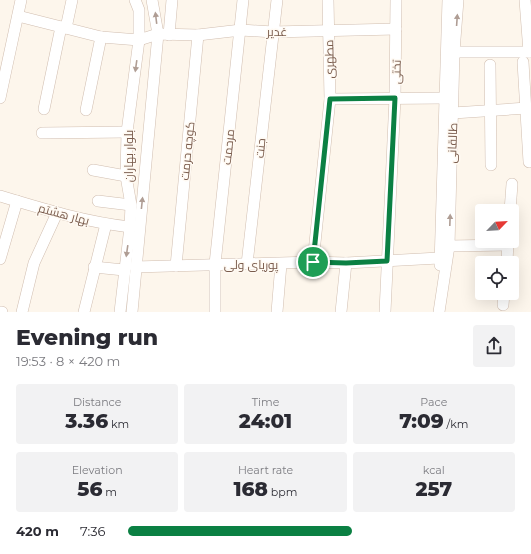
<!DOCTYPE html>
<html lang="en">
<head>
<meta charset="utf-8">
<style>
  body { margin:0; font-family:Montserrat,Cairo,sans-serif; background:#f2f2f3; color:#2b2b33; height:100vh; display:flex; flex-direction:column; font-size:15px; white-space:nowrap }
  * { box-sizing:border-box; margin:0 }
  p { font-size:13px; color:#7c7c81 }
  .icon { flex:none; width:22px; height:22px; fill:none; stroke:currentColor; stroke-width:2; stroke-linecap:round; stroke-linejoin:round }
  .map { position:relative; height:312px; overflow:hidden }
  .sheet { display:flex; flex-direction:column; background:#fff; flex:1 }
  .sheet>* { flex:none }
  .needle { width:26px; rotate:65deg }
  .controls { position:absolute; left:475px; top:204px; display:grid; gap:8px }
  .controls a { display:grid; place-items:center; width:44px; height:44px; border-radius:4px; background:#fff; box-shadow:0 4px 16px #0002; font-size:20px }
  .pin { position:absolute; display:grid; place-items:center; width:34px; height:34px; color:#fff; margin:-17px; border:2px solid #fff; border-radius:50%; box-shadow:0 1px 4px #0007 }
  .round { display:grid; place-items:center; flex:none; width:42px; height:42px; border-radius:4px; background:#f2f2f3 }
  .headline { display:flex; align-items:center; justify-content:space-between; height:68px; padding:0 16px }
  h1 { font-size:22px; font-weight:800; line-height:30px }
  .stats { display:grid; grid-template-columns:repeat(3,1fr); gap:6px; height:68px; padding:4px 16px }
  .stats div { display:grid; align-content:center; border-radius:4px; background:#f2f2f3; text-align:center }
  .stats b { font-size:20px; font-weight:800 }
  .stats small { font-size:11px; font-weight:400 }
  .stats p { font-size:11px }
  ul { padding:0 16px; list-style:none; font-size:13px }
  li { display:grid; grid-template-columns:64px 48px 1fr; align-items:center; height:30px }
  li i { height:10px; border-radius:5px; background:#0b8043 }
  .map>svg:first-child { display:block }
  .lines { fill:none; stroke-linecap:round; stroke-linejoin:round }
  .minor-casing { stroke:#d1beb0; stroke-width:12 }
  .minor { stroke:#fff; stroke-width:11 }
  .oneway { fill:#af9d94 }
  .route-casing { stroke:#fff; stroke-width:8 }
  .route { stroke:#0b8043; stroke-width:5 }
  .labels { text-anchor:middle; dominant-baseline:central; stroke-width:3; stroke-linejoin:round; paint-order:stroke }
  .street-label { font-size:12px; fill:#7a5c4d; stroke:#fffaf3 }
</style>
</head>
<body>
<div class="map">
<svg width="531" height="312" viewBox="0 0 531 312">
  <rect width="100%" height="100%" fill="#fdf6ec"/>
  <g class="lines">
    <defs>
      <g id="minor">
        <path d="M525 0 529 52"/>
        <path d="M18 16 101 37 139 40 158 34 198 35 241 30 273 32 396 29"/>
        <path d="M66 28 72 0"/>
        <path d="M169 35 172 0"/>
        <path d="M454 52H531"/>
        <path d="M523 62 529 162"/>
        <path d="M490 65 491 165"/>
        <path d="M0 98 21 0"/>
        <path d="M330 99 446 98"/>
        <path d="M44 109 61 27"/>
        <path d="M86 110 101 37"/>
        <path d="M453 113 527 108"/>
        <path d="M42 133 127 132"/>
        <path d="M93 170 126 176"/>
        <path d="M0 196C43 209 85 222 130 227"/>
        <path d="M98 201 131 205"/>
        <path d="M510 211 512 184"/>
        <path d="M449 246 508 245"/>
        <path d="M0 259 17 201"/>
        <path d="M313 262 330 99 328 0"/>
        <path d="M507 263 508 241"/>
        <path d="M247 264 277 0"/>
        <path d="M440 265 448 0"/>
        <path d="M176 266 198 35"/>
        <path d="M94 267 124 270"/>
        <path d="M135 267 313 262 346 263 439 258"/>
        <path d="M503 305 504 293"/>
        <path d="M0 312H2"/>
        <path d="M22 312 34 263 57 213"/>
        <path d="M84 312 106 224"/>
        <path d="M120 312 130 227 131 205 126 176 127 132 139 40V10L135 0"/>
        <path d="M132 312 158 34 152 0"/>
        <path d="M215 312V264L243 0"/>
        <path d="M277 312 281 264"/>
        <path d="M341 312 346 263"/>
        <path d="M385 312 395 98 396 0"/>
        <path d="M439 312 449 246 454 52 458 0"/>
      </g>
    </defs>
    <use href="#minor" class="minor-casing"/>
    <use href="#minor" class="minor"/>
  </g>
  <defs><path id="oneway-solid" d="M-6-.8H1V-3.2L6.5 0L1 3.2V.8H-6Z"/></defs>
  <g class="oneway">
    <use href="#oneway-solid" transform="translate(156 18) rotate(-97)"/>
    <use href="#oneway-solid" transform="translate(457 20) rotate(-86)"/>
    <use href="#oneway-solid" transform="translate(136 66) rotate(98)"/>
    <use href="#oneway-solid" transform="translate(142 203) rotate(-84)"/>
    <use href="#oneway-solid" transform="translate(450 220) rotate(-88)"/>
    <use href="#oneway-solid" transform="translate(127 251) rotate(98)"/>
  </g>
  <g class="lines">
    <defs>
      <path id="route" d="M395 98 387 261 346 263 313 262 330 99Z"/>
    </defs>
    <use href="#route" class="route-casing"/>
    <use href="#route" class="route"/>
  </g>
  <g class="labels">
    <g class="street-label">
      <text x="277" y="31">غدیر</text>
      <text transform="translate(329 59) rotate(-91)">مطهری</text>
      <text transform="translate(396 72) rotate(-89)">تختی</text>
      <text transform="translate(452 143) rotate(-88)">طالقانی</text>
      <text transform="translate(228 147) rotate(-84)">مرحمت</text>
      <text transform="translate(260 148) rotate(-84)">جنت</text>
      <text transform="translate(187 151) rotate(-84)">کوچه حرمت</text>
      <text transform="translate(128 156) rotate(-90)">بلوار بهاران</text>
      <text transform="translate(64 214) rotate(15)">بهار هشتم</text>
      <text x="251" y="264">پوریای ولی</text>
    </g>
  </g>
</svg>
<div class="controls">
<a><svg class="needle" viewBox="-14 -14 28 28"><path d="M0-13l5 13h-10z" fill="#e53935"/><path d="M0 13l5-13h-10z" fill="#7c7c81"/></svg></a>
<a><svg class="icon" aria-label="locate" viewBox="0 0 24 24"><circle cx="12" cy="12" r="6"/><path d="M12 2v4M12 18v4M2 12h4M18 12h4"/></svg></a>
</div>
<div class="pin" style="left:313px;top:262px;background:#1e9e55"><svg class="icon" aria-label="arrive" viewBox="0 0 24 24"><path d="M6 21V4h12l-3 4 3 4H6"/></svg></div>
</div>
<section class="sheet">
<div class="headline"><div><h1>Evening run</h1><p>19:53 · 8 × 420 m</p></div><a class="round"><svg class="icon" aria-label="share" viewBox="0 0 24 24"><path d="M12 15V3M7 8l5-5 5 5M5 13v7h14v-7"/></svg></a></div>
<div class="stats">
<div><p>Distance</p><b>3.36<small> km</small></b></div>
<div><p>Time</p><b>24:01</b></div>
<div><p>Pace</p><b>7:09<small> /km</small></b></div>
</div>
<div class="stats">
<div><p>Elevation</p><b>56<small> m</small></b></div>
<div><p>Heart rate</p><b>168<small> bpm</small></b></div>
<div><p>kcal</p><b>257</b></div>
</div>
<ul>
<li><b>420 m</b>7:36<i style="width:58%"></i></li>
</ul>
</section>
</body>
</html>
